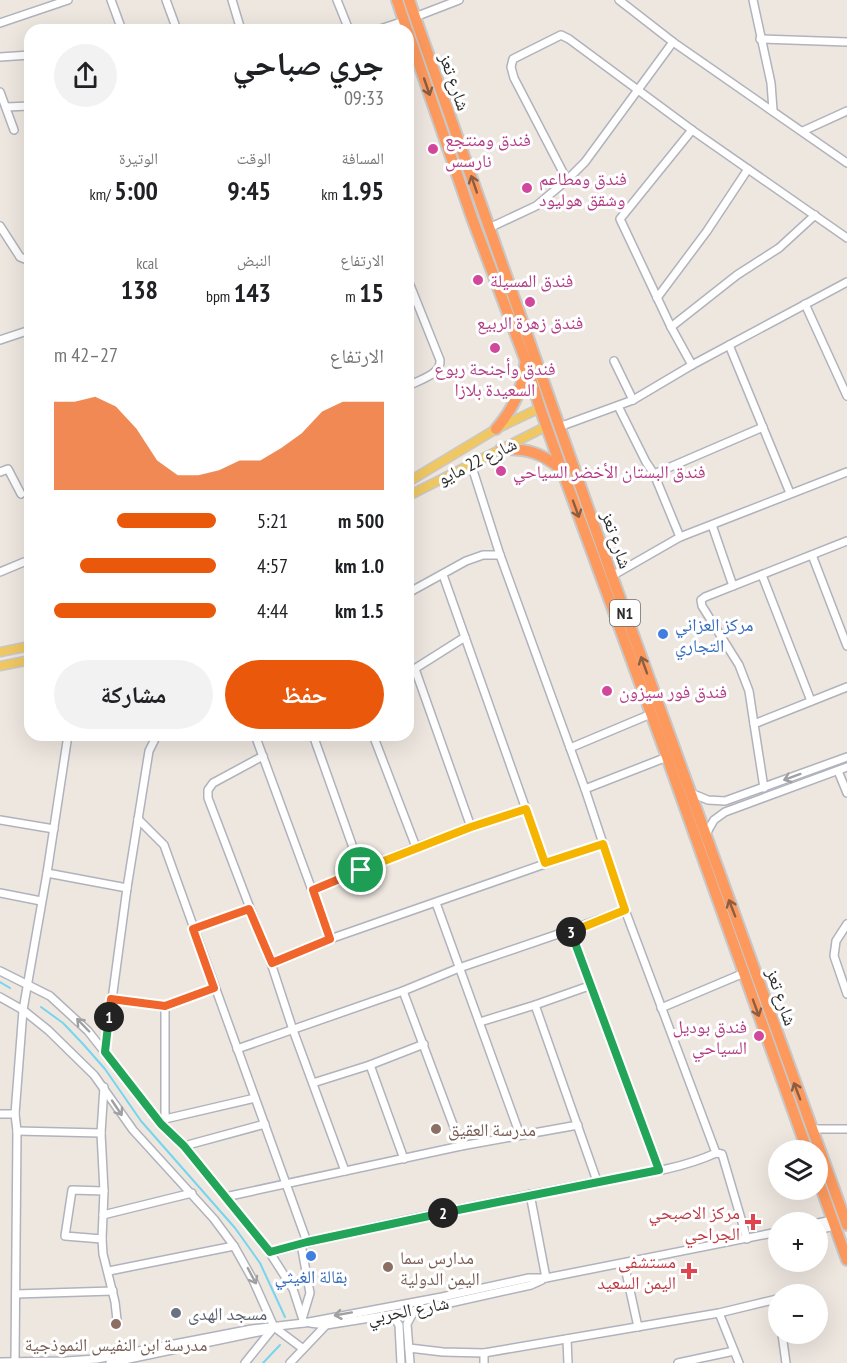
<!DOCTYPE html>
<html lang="ar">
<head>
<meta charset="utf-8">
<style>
  body { margin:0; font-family:"PT Sans Narrow","Noto Naskh Arabic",sans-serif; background:#f2f2f2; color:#202124; direction:rtl; height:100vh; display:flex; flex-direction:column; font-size:22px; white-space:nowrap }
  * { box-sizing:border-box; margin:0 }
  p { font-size:20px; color:#757577 }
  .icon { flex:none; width:33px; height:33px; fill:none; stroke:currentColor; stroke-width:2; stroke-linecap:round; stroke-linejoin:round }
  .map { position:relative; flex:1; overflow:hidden; direction:ltr }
  .sheet { position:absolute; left:24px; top:24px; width:390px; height:717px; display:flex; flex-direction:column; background:#fff; border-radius:18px; box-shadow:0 6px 24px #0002; direction:rtl }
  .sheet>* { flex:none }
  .controls { position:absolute; left:768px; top:1140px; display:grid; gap:12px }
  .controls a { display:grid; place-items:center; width:60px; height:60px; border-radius:50%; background:#fff; box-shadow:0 6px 24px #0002; font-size:30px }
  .pin { position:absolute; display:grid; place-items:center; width:51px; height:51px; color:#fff; margin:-26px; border:3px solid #fff; border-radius:50%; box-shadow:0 2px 6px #0007 }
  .km { position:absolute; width:30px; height:30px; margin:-15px; border-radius:50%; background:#222; color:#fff; font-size:16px; line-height:30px; text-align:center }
  .round { display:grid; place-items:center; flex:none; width:63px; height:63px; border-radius:32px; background:#f2f2f2 }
  .headline { display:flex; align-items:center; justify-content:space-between; height:102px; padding:0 30px }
  h1 { font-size:33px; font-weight:700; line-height:45px }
  .stats { display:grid; grid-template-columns:repeat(3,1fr); gap:9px; height:102px; padding:6px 30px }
  .stats div { display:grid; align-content:center }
  .stats b { font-size:26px; font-weight:700 }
  .stats small { font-size:16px; font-weight:400 }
  .stats p { font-size:16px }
  .chart { height:168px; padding:12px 30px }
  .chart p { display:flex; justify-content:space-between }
  .chart svg { width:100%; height:108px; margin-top:6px; fill:#ea580c; opacity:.7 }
  .button { display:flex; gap:12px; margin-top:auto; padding:12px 30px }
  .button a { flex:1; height:69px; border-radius:36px; background:#ea580c; color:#fff; font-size:24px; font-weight:700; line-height:69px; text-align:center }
  .button a+a { background:#f2f2f2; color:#202124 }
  ul { padding:0 30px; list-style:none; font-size:20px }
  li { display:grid; grid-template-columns:96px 72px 1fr; align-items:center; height:45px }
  li i { height:15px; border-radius:8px; background:#ea580c }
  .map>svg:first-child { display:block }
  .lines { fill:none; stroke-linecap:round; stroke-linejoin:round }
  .stream { stroke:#75d5ee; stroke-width:2 }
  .minor-casing { stroke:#b0b3bd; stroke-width:10 }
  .major-casing { stroke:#c8c8c8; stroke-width:11 }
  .highway-casing { stroke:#c8c8c8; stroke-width:14 }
  .minor { stroke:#fff; stroke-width:7 }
  .major { stroke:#f0c863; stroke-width:8 }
  .highway { stroke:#fd995d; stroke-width:10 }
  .oneway { stroke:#8b5e43 }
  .oneway2 { stroke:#a0a0a0 }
  .split-1-casing { stroke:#fff; stroke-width:12 }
  .split-2-casing { stroke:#fff; stroke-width:12 }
  .split-3-casing { stroke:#fff; stroke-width:12 }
  .split-4-casing { stroke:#fff; stroke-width:12 }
  .split-1 { stroke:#f0652b; stroke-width:8 }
  .split-2 { stroke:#22a559; stroke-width:8 }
  .split-3 { stroke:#22a559; stroke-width:8 }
  .split-4 { stroke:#f5b400; stroke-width:8 }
  .hotel-dot { fill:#d1479c; stroke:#fff; stroke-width:2 }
  .shop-dot { fill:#3f7fe0; stroke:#fff; stroke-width:2 }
  .education-dot { fill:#8d6e63; stroke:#fff; stroke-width:2 }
  .health-dot { fill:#e0444e; stroke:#fff; stroke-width:2 }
  .worship-dot { fill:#6b7280; stroke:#fff; stroke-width:2 }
  .labels { text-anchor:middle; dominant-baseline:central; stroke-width:6; stroke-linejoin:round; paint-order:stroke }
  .shield { fill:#fff; stroke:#6c6c6c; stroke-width:1.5 }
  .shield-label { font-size:16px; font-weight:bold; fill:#2d2d2d }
  .street-label { font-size:18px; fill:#2d2d2d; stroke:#fff }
  .hotel-label { font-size:18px; fill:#b23c85; stroke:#fff; text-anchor:start }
  .shop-label { font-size:18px; fill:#366cbe; stroke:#fff; text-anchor:start }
  .education-label { font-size:18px; fill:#785e54; stroke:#fff; text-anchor:start }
  .health-label { font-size:18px; fill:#be3a42; stroke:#fff; text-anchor:end }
  .worship-label { font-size:18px; fill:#5b616d; stroke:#fff; text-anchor:start }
</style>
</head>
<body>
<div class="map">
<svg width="847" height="1363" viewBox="0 0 847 1363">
  <rect width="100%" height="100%" fill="#eee7e0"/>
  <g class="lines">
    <g class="stream">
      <path d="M0 982 10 988"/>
      <path d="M41 1007 63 1023 83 1044 105 1069 141 1121 235 1228 260 1263 285 1317"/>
      <path d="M263 1363 280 1345"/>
    </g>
    <defs>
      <g id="minor">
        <path d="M111 0 122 30"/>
        <path d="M166 0 177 30"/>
        <path d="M232 0 241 30"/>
        <path d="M337 0 349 30"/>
        <path d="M619 0 673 42 847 163"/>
        <path d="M753 0 771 83 773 110"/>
        <path d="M415 17 459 0"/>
        <path d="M0 23 68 0"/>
        <path d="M377 30 404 21"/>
        <path d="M760 39 847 42"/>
        <path d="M0 57 30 55"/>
        <path d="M0 92 14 130"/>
        <path d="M6 107 30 106"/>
        <path d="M692 130 620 219 671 327 692 365"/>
        <path d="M803 131 847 111"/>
        <path d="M567 180 514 78 511 67 513 59 561 35 569 39 692 130 847 238"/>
        <path d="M0 226 20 257 30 261"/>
        <path d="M489 228 536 206 567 180 585 162 673 42"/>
        <path d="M408 280 440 360C442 374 419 380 408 386"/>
        <path d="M657 298 707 231 748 169"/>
        <path d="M805 304 847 396"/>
        <path d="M671 327 737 275 779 248 815 215"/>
        <path d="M0 340 30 330"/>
        <path d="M729 345 790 493"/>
        <path d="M614 361 633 400"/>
        <path d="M618 406 646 462 654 474 680 537"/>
        <path d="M559 427 633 400 692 365 847 282"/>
        <path d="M0 472 8 469 21 494"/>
        <path d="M654 474 763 427"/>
        <path d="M712 525 733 586"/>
        <path d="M812 555 847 646"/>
        <path d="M0 572 24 562"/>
        <path d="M443 575 545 863"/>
        <path d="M762 575 811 701"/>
        <path d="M612 576 680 537 847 472"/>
        <path d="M408 593 466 561 483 555H500"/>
        <path d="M415 669 471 827"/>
        <path d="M408 673 465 637"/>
        <path d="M754 724 749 691 739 665 702 606 701 600 705 597 847 541"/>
        <path d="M255 735 330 939"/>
        <path d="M313 735 361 870"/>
        <path d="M373 735 416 847"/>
        <path d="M570 748 651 714"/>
        <path d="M263 756 213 783 208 790V798L271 963 293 1030 345 1171"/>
        <path d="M838 771 847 793"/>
        <path d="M764 788 754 724 847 687"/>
        <path d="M585 789 667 757"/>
        <path d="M691 793 708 800 725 801 847 757"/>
        <path d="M138 819 164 845 307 1242"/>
        <path d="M0 820 54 829"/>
        <path d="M706 834 714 820 725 812 847 767"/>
        <path d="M47 873 127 888"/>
        <path d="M313 890 416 847 526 809"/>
        <path d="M0 893 41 901"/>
        <path d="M436 903 520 1135"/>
        <path d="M847 924 836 941 834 956 847 994"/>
        <path d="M193 929 249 909"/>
        <path d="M570 930 659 1170"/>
        <path d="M271 963 330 939 602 844"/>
        <path d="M0 971 50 996 88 1031 161 1124 184 1146 270 1253 293 1289 304 1323"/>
        <path d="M403 991 461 1146"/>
        <path d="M0 997 23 1010 48 1030 94 1075 133 1130 214 1219 234 1246 253 1280 274 1327 302 1348"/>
        <path d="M111 999 165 1006 214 988"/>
        <path d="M535 1005 597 1181"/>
        <path d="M661 1008 744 973"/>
        <path d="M480 1022 535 1005 589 986"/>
        <path d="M237 1049 403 991 459 968 570 930 625 910"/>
        <path d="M105 1052 127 888 149 751 156 737 160 735"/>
        <path d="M370 1065 404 1159"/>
        <path d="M313 1083 370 1065 424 1044"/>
        <path d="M104 1087 101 1133 104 1191 102 1239 103 1254 115 1302 117 1320"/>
        <path d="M0 1114H15"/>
        <path d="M165 1119 255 1098"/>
        <path d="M161 1124 165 1119V1006"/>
        <path d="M812 1129H847"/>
        <path d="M17 1131 101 1133"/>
        <path d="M184 1146 265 1124"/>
        <path d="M716 1153 722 1154 747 1239"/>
        <path d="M530 1194 546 1278"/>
        <path d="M225 1197 461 1146 578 1125"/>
        <path d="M103 1215 192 1193"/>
        <path d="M818 1223 832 1220"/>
        <path d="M818 1230 834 1226"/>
        <path d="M102 1239 65 1236 72 1190 104 1191"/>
        <path d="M301 1244 310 1293 303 1316"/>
        <path d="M270 1253C369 1225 472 1206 574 1186 620 1176 672 1173 716 1153L625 910 585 789 500 555 471 464"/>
        <path d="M624 1263 638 1327"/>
        <path d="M109 1271 234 1246"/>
        <path d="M16 1294 113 1291"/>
        <path d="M719 1313 739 1363"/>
        <path d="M392 1315 399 1325 401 1363"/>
        <path d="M310 1323 326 1325 414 1311 531 1285 542 1280"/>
        <path d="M782 1334 786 1363"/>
        <path d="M567 1339 568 1363"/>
        <path d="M409 1348 443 1352 484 1353"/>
        <path d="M15 1361 17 1131 15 1114 23 1010 47 873 68 735"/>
        <path d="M0 1362 66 1361 97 1359 252 1329 304 1323 442 1297 529 1278H546L778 1232"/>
        <path d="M110 1363 263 1331"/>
        <path d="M245 1363 274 1327"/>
        <path d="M290 1363 326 1325"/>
        <path d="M410 1363 407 1324 414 1311"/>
        <path d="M484 1363V1353L719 1313 777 1299 778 1311"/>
        <path d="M678 1363 734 1351"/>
      </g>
      <g id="major">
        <path d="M408 482 496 429 540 408"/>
        <path d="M408 496 547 426"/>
        <path d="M0 652 30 646"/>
        <path d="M0 666 30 660"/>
      </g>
      <g id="highway">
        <path d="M397 0 407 30"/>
        <path d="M409 0 612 576 847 1225"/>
        <path d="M408 32 472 218 525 359 540 408 562 470 667 757 807 1150"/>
        <path d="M496 429C513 409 522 391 525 365"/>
        <path d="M501 449C528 449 540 452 561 469"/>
        <path d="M818 1179 847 1260"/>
      </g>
    </defs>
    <use href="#minor" class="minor-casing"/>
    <use href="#major" class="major-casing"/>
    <use href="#highway" class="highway-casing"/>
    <use href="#minor" class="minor"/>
    <use href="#major" class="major"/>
    <use href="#highway" class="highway"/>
  </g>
  <defs><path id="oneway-shaft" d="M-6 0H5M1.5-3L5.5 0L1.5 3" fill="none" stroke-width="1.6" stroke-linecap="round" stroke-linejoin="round" transform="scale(1.5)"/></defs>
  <g class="oneway">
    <use href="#oneway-shaft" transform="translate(427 87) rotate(71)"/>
    <use href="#oneway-shaft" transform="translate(474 184) rotate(-109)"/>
    <use href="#oneway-shaft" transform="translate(576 509) rotate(70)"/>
    <use href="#oneway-shaft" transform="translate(644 665) rotate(-110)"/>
    <use href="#oneway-shaft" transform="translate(732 908) rotate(-111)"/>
    <use href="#oneway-shaft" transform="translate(756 1008) rotate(70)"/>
    <use href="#oneway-shaft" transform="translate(797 1091) rotate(-111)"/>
  </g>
  <g class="oneway2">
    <use href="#oneway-shaft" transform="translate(792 777) rotate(160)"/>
    <use href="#oneway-shaft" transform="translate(83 1025) rotate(-134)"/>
    <use href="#oneway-shaft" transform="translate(117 1108) rotate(56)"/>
    <use href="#oneway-shaft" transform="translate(252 1276) rotate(62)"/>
    <use href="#oneway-shaft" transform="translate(343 1314) rotate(170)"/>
  </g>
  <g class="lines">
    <defs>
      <path id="split-1" d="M109 1017 111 999 165 1006 214 988 193 929 249 909 272 963 330 939 313 890 361 870"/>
      <path id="split-2" d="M109 1017 105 1052 161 1124 184 1146 270 1252 307 1242 443 1213"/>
      <path id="split-3" d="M443 1213 659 1170 571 932"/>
      <path id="split-4" d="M361 870 471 827 526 809 545 863 603 844 625 910 571 932"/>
    </defs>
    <use href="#split-1" class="split-1-casing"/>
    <use href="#split-2" class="split-2-casing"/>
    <use href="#split-3" class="split-3-casing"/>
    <use href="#split-4" class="split-4-casing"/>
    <use href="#split-1" class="split-1"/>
    <use href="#split-2" class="split-2"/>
    <use href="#split-3" class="split-3"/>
    <use href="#split-4" class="split-4"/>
  </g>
  <g class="hotel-dot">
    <circle cx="433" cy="149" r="6"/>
    <circle cx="527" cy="188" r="6"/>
    <circle cx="478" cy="280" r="6"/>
    <circle cx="530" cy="302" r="6"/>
    <circle cx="495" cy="348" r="6"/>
    <circle cx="501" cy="471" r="6"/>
    <circle cx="607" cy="691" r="6"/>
    <circle cx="759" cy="1036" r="6"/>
  </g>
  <g class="shop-dot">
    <circle cx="663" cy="634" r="6"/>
    <circle cx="311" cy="1256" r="6"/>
  </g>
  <g class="education-dot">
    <circle cx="436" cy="1129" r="6"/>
    <circle cx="388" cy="1267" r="6"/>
    <circle cx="116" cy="1324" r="6"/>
  </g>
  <g class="health-dot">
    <path d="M750 1213h6v6h6v6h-6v6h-6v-6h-6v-6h6z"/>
    <path d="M686 1262h6v6h6v6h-6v6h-6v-6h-6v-6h6z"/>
  </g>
  <circle class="worship-dot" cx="176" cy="1313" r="6"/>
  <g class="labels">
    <rect class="shield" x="610" y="600" width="30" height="26" rx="4.5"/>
    <g class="shield-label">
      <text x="625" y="613">N1</text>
    </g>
    <g class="street-label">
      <text transform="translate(455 82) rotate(71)">شارع تعز</text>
      <text transform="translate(477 461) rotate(-26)">شارع 22 مايو</text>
      <text transform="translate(617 540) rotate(71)">شارع تعز</text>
      <text transform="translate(782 997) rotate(71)">شارع تعز</text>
      <text transform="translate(408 1310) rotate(-11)">شارع الحربي</text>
    </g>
    <g class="hotel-label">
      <text x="445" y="139">فندق ومنتجع<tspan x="445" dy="21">نارسس</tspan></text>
      <text x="539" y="178">فندق ومطاعم<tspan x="539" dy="21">وشقق هوليود</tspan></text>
      <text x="490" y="280">فندق المسيلة</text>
      <text x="530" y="322" text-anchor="middle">فندق زهرة الربيع</text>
      <text x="495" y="368" text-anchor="middle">فندق وأجنحة ربوع<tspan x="495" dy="21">السعيدة بلازا</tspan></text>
      <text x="513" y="471">فندق البستان الأخضر السياحي</text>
      <text x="619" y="691">فندق فور سيزون</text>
      <text x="747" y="1026" text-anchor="end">فندق بوديل<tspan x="747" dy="21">السياحي</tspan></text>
    </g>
    <g class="shop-label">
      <text x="675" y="624">مركز العزاني<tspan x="675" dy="21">التجاري</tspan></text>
      <text x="311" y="1276" text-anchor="middle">بقالة الغيثي</text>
    </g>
    <g class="education-label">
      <text x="448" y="1129">مدرسة العقيق</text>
      <text x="400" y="1257">مدارس سما<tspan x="400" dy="21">اليمن الدولية</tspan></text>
      <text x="116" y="1344" text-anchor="middle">مدرسة ابن النفيس النموذجية</text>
    </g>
    <g class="health-label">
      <text x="740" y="1212">مركز الاصبحي<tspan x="740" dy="21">الجراحي</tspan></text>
      <text x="676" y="1261">مستشفى<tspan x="676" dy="21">اليمن السعيد</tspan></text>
    </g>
    <g class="worship-label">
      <text x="188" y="1313">مسجد الهدى</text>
    </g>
  </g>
</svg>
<div class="controls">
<a><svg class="icon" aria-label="layers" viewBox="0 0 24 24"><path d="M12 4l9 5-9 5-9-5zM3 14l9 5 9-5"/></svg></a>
<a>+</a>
<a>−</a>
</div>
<div class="pin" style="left:361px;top:870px;background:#1e9e55"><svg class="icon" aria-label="arrive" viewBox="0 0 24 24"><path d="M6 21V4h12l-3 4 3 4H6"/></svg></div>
<b class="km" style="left:109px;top:1017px">1</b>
<b class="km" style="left:443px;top:1213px">2</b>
<b class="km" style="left:571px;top:932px">3</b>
<section class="sheet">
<div class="headline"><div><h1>جري صباحي</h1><p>09:33</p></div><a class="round"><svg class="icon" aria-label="share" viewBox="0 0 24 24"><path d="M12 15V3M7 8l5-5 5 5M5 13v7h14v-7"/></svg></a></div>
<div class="stats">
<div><p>المسافة</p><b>1.95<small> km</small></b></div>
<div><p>الوقت</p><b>9:45</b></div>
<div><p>الوتيرة</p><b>5:00<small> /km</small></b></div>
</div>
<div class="stats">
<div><p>الارتفاع</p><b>15<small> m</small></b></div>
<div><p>النبض</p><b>143<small> bpm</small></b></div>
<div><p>kcal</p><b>138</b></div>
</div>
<div class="chart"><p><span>الارتفاع</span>27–42 m</p>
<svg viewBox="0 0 160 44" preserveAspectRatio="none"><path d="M0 44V8L10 8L20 6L30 10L40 19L50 32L60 38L70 38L80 36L90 32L100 32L110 27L120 21L130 12L140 8L150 8L160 8V44z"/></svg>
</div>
<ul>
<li><b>500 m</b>5:21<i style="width:61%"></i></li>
<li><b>1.0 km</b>4:57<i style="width:84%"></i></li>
<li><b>1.5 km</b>4:44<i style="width:100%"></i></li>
</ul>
<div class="button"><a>حفظ</a><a>مشاركة</a></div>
</section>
</div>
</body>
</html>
